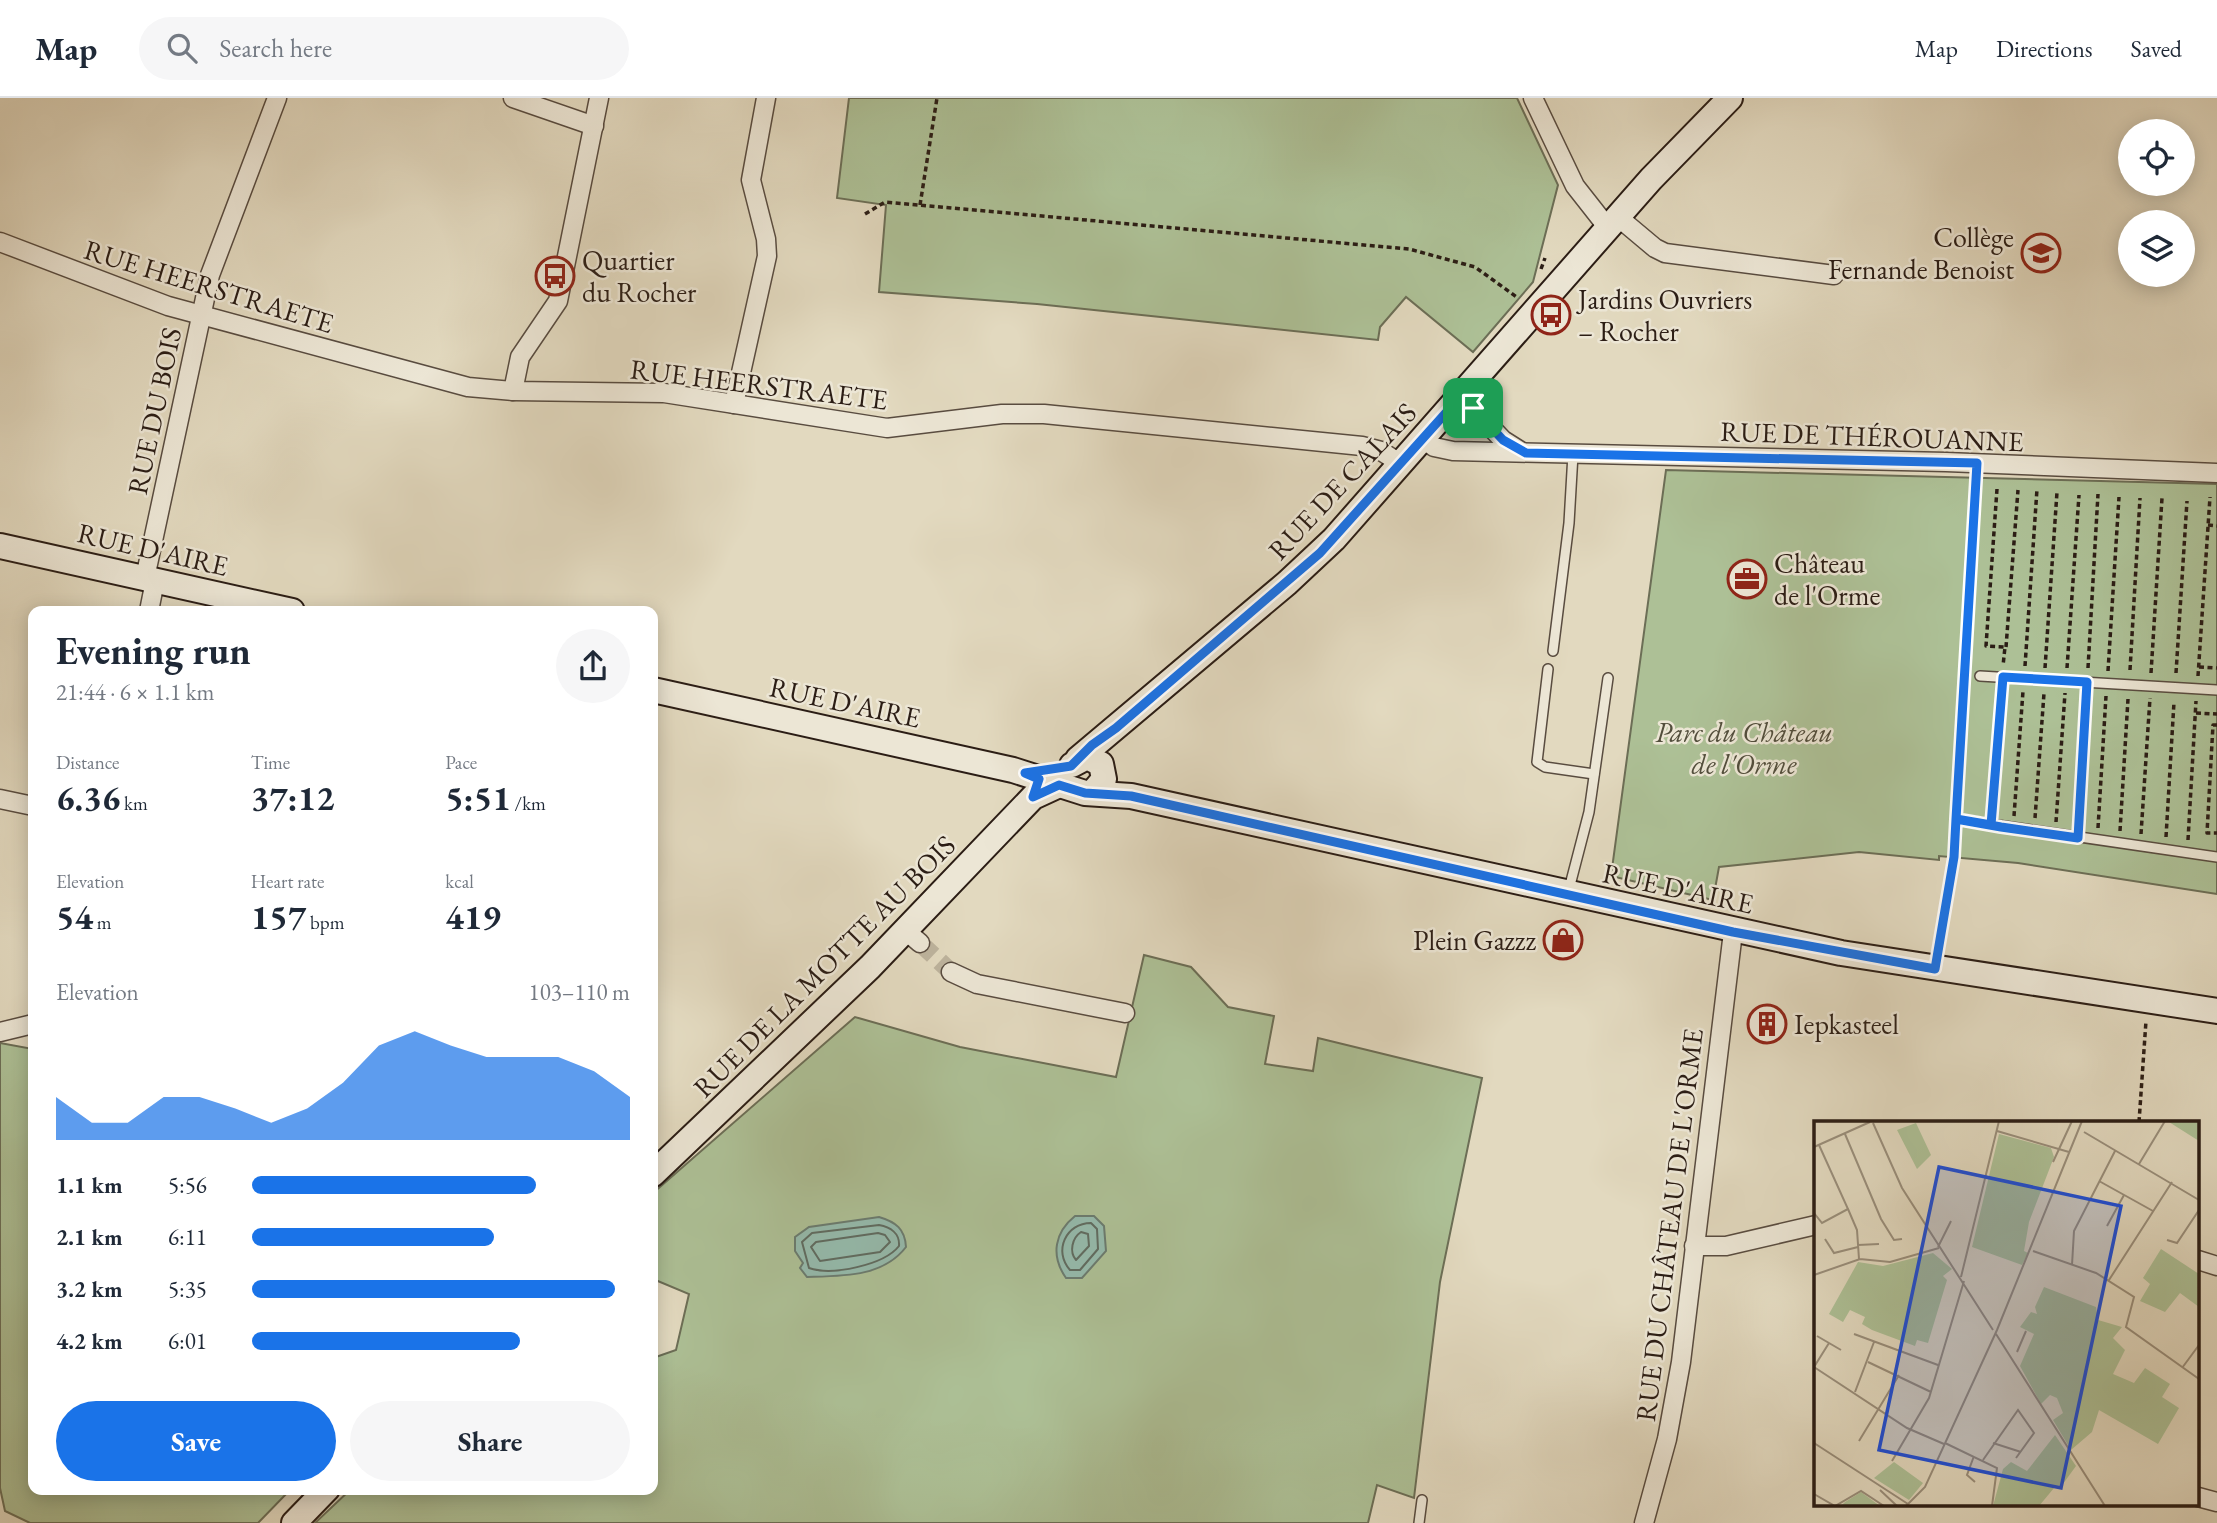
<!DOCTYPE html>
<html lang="en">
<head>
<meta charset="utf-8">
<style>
  body { margin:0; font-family:"EB Garamond",serif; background:#f6f6f7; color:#1f2937; height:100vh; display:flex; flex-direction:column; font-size:26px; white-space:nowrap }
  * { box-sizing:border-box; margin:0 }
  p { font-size:23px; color:#747a83 }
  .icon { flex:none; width:38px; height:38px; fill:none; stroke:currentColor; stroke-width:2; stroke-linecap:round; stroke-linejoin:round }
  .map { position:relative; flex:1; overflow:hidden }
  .sheet { position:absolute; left:28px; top:508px; width:630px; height:889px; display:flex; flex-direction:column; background:#fff; border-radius:14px; box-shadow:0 4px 18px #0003 }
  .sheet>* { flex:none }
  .buttons { position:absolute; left:2118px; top:21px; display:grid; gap:14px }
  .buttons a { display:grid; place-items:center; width:77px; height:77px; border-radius:50%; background:#fff; box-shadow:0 4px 18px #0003; font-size:35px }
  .pin { position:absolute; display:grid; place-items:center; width:60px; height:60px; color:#fff; margin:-30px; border-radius:14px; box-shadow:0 4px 10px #0006 }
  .round { display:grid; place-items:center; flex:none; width:74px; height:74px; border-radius:37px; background:#f6f6f7 }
  .summary { display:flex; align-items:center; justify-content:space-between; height:119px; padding:0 28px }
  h1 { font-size:38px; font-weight:700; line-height:52px }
  .metrics { display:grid; grid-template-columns:repeat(3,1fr); gap:10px; height:119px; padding:7px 28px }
  .metrics div { display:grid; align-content:center }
  .metrics b { font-size:35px; font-weight:700 }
  .metrics small { font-size:19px; font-weight:400 }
  .metrics p { font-size:19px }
  .chart { height:196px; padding:14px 28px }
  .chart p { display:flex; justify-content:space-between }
  .chart svg { width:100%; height:126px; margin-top:7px; fill:#1a73e8; opacity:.7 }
  .primary-button { display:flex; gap:14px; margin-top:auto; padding:14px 28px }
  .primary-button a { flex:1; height:80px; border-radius:42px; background:#1a73e8; color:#fff; font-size:28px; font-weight:700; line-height:80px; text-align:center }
  .primary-button a+a { background:#f6f6f7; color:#1f2937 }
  ul { padding:0 28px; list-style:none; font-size:23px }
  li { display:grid; grid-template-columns:112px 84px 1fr; align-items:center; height:52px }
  li i { height:18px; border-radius:9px; background:#1a73e8 }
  header { display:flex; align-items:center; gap:42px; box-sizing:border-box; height:98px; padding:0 35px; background:#fff; border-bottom:2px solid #e0e1e3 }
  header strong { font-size:33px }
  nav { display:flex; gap:38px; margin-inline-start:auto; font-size:24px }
  .search { width:490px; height:63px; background:#f6f6f7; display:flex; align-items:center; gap:18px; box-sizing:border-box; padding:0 24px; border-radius:38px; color:#747a83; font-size:26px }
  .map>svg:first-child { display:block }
  .green { fill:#adc096; stroke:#6c6e56; stroke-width:2 }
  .water { fill:#95bbad; stroke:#6b7c70; stroke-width:2 }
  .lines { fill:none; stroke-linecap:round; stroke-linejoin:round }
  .shore { stroke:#606c61; stroke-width:2 }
  .street-tunnel { stroke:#bdb39d; stroke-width:18; stroke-dasharray:18 9; stroke-linecap:butt }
  .lane-casing { stroke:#594c40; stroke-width:12 }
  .street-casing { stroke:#594c40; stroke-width:21 }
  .secondary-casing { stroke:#2b1d15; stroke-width:28 }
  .path { stroke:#2b1d15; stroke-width:3.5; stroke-dasharray:5 3.5; stroke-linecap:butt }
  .lane { stroke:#ece6d5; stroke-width:9 }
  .street { stroke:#ece6d5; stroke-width:18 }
  .secondary { stroke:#ece6d5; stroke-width:24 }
  .route-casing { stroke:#fff; stroke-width:14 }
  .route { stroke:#1a73e8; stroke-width:9 }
  .labels { text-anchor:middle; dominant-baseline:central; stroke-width:5; stroke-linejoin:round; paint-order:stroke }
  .poi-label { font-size:28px; fill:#2b1d15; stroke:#ece6d5; text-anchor:start }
  .street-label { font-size:28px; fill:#2b1d15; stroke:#ece6d5 }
  .park-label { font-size:28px; font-style:italic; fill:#524e3c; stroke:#ece6d5 }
  .inset-road { fill:none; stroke:#998e7b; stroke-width:2 }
  .view { fill:#1d4ed8; fill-opacity:0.15; stroke:#1d4ed8; stroke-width:3.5 }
  .inset-edge { fill:none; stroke:#2b1d15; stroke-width:3.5 }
</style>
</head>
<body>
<header>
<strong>Map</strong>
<div class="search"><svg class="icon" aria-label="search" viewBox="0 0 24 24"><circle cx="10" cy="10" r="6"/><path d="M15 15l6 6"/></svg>Search here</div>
<nav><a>Map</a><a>Directions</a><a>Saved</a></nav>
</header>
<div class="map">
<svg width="2217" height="1425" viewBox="0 0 2217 1425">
  <rect width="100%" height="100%" fill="#e2d9bf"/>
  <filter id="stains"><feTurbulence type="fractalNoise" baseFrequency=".00286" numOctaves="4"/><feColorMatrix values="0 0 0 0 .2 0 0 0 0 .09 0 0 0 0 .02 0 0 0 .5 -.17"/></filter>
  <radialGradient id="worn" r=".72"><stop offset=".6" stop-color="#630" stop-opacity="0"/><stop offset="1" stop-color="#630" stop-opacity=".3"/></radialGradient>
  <g class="green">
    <path d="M849 0H1517L1558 87 1533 184 1473 254 1406 199 1380 229 1378 242 1037 206 879 194 886 107 837 100Z"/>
    <path d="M1666 372 2217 386V796L2018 765 1939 758V762L1859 754 1719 769 1713 802 1611 778Z"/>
    <path d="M1144 857 1191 869 1228 909 1274 918 1265 966 1313 973 1318 940 1482 980 1440 1184 1414 1400 1377 1387 1368 1425H315L351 1391H653V1260L676 1252 689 1196 653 1181V1095L855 919 960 949 1116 979Z"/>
    <path d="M0 945 33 951V1391H291L258 1425H30L5 1413 0 1390Z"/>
  </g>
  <g class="water">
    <path d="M1075 1118H1094L1104 1128 1106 1153 1082 1180H1066C1050 1157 1055 1134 1075 1118Z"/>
    <path d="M879 1119C896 1124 905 1131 906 1149 883 1179 843 1178 807 1179L800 1170 803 1165 795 1153V1139L809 1129Z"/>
  </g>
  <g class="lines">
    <g class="shore">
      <path d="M1091 1125 1097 1131 1098 1151 1080 1172H1070C1053 1153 1066 1125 1091 1125Z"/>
      <path d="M879 1127C890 1129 900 1135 899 1148 884 1167 832 1178 809 1170L802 1144 812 1135Z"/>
      <path d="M1081 1134 1088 1136 1089 1148 1076 1162C1069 1154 1072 1140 1081 1134Z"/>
      <path d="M878 1135 885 1137 890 1144 880 1154 820 1163 811 1149 816 1144Z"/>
    </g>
    <path class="street-tunnel" d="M920 845 951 874"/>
    <defs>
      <g id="lane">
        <path d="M1553 553 1569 425 1573 356"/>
        <path d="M1548 571 1537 664 1545 669 1594 676"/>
        <path d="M1980 578 2217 592"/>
        <path d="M1956 721 2217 759"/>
        <path d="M1569 791 1589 714 1608 580"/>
        <path d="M1935 869 1954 759 1977 365"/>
        <path d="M1419 1425 1422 1402"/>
      </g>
      <g id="street">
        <path d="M513 0 594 28"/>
        <path d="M1533 0 1575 88 1608 130"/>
        <path d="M1618 119 1655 150 1665 155 1834 177"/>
        <path d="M0 144 168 208 468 289 513 293 664 295 887 330 1002 316H1044L1362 348 1381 353 1401 366"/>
        <path d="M513 293 520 259 558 203 599 0"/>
        <path d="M1461 298 1503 342 1522 354"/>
        <path d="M734 306 767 158 766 141 751 82 766 0"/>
        <path d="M1423 341 1434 349 1453 353 1946 364 2217 375"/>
        <path d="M145 480 210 177 277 0"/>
        <path d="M149 513 155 483"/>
        <path d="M0 701 33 708"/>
        <path d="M906 833 920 845"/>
        <path d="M951 874 977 886 1125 915"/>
        <path d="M0 934 33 926"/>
        <path d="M1694 1148H1726L1816 1127"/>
        <path d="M2198 1162 2217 1168"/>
        <path d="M2198 1399 2217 1404"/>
        <path d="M1644 1425 1667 1341 1681 1264 1733 834"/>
      </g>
      <g id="secondary">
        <path d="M0 448 292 513"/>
        <path d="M653 592 1013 672 1085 695 1131 698 1841 855 2217 913"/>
        <path d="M1078 661 1287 485 1334 441 1651 81 1730 0"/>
        <path d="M1072 667 1087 659 1101 666 1104 681 1093 694"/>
        <path d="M653 1076 870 869 1033 699 1059 687"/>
        <path d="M294 1425 327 1391"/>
      </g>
    </defs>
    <use href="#lane" class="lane-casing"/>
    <use href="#street" class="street-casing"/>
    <use href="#secondary" class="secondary-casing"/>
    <g class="path">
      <path d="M920 107 937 0"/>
      <path d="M865 116 885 104 1409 151 1475 169 1518 200"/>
      <path d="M1541 171 1545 160"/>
      <path d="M1997 391 1986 548 2005 549 2003 568"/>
      <path d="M2208 427 2217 428"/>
      <path d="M2006 549 2018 392"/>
      <path d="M2025 568 2037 391"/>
      <path d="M2199 569 2217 570"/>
      <path d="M2045 570 2057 394"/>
      <path d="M2067 570 2079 397"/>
      <path d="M2088 570 2098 396"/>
      <path d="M2130 572 2140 400"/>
      <path d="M2108 573 2119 399"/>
      <path d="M2151 575 2162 400"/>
      <path d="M2176 575 2187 403"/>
      <path d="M2198 578 2210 399"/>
      <path d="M2196 615 2217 616"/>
      <path d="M2217 627H2213L2207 735H2217"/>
      <path d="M1992 715 2001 593"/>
      <path d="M2014 718 2023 593"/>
      <path d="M2035 720 2044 595"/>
      <path d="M2056 724 2065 595"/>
      <path d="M2078 727 2086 598"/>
      <path d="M2098 730 2106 598"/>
      <path d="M2120 733 2128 601"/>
      <path d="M2141 736 2150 600"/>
      <path d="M2166 739 2174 604"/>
      <path d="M2188 742 2196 603"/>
      <path d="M2139 1024 2146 923"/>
    </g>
    <use href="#lane" class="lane"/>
    <use href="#street" class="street"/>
    <use href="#secondary" class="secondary"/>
  </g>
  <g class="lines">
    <defs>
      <path id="route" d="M1473 310 1461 298 1320 455 1116 630 1092 647 1071 668 1025 675 1039 681 1033 699 1059 687 1085 695 1131 698 1733 834 1935 871 1954 759 1956 721 1991 727 2003 579 2087 584 2078 740 2001 729 1956 721 1977 365 1526 355 1503 342 1473 310"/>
    </defs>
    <use href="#route" class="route-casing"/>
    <use href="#route" class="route"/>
  </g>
  <defs>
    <symbol id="school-ring" viewBox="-11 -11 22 22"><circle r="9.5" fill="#ece6d5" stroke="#8f2418" stroke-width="1.5"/><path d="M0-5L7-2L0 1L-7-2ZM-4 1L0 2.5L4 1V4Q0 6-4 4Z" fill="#8f2418"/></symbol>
    <symbol id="bus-ring" viewBox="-11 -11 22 22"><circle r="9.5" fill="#ece6d5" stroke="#8f2418" stroke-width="1.5"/><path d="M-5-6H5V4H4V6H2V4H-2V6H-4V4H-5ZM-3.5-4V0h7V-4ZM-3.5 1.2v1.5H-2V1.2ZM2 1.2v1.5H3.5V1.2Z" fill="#8f2418"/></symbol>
    <symbol id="office-ring" viewBox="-11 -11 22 22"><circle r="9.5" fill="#ece6d5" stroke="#8f2418" stroke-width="1.5"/><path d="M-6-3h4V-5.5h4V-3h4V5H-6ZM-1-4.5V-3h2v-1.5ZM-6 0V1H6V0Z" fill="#8f2418"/></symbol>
    <symbol id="shop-ring" viewBox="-11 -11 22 22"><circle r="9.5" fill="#ece6d5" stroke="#8f2418" stroke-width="1.5"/><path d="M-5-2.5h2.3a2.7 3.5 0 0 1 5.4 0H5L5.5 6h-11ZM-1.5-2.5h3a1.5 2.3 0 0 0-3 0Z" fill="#8f2418"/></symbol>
    <symbol id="building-ring" viewBox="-11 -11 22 22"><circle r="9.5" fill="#ece6d5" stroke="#8f2418" stroke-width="1.5"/><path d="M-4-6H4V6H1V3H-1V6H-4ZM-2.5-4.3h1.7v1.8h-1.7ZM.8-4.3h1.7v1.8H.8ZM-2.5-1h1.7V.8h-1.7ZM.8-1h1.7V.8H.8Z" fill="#8f2418"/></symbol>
  </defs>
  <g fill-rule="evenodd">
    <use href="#school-ring" x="2019" y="133" width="44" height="44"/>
    <use href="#bus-ring" x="533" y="156" width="44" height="44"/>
    <use href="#bus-ring" x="1529" y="195" width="44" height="44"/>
    <use href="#office-ring" x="1725" y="459" width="44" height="44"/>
    <use href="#shop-ring" x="1541" y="820" width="44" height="44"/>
    <use href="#building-ring" x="1745" y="904" width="44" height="44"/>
  </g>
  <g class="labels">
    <g class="poi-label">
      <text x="2014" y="139" text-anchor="end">Collège<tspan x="2014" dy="32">Fernande Benoist</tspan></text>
      <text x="582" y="162">Quartier<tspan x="582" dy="32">du Rocher</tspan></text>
      <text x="1578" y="201">Jardins Ouvriers<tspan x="1578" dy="32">– Rocher</tspan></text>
      <text x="1774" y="465">Château<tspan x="1774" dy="32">de l'Orme</tspan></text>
      <text x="1536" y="842" text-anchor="end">Plein Gazzz</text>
      <text x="1794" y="926">Iepkasteel</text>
    </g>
    <g class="street-label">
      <text transform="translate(209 188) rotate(17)">RUE HEERSTRAETE</text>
      <text transform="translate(759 286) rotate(7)">RUE HEERSTRAETE</text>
      <text transform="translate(154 313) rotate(-78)">RUE DU BOIS</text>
      <text transform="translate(1872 338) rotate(2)">RUE DE THÉROUANNE</text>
      <text transform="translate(1342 383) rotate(-47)">RUE DE CALAIS</text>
      <text transform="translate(153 451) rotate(13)">RUE D'AIRE</text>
      <text transform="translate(845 604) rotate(12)">RUE D'AIRE</text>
      <text transform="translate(1678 790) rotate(12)">RUE D'AIRE</text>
      <text transform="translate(824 868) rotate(-45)">RUE DE LA MOTTE AU BOIS</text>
      <text transform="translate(1669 1127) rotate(-83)">RUE DU CHÂTEAU DE L'ORME</text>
    </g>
    <g class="park-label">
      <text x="1744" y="634">Parc du Château<tspan x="1744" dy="32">de l'Orme</tspan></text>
    </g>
  </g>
  <g transform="translate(1814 1023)">
    <rect width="385" height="385" fill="#e2d9bf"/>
    <path d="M385 0V20L355 1 356 0ZM102 2 117 34 103 48 83 9ZM185 13 237 27 240 36 215 101 210 130 214 132 208 144 158 126ZM347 128 385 153V186L366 172 351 191 326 180 336 163 329 157ZM119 132 138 148 129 155 133 159 114 222 103 219 101 225 58 209 48 203 51 196 36 189 29 201 15 193 44 141 69 145ZM230 166 282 186 284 199 308 206 299 217 311 229 299 253 320 262 331 247 356 263 348 276 365 287 344 323 285 289 278 311 257 329 239 299 249 292 243 277 236 274 227 283 206 245 220 213 206 206 217 191 223 193 221 186ZM241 314 262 345 246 367H240L225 385H179L189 348 197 341 213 350ZM80 341 109 362 95 379 60 357ZM47 371 66 385H27L31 381Z" fill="#adc096"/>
    <path class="inset-road" d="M59 2 88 67 179 209M183 10 255 31M270 11 385 79M31 13 67 98 80 119 88 118M0 26 56 1M239 41 258 0M325 43 351 0M285 60 339 90M34 88 43 109 45 138M0 92 8 102 34 88 5 24M293 105 310 74M11 118 20 132 44 126M353 119 363 122 385 89M44 124 65 123M124 126 137 100M219 130 282 152 320 176 312 206 385 258M258 144 260 110 301 30M0 154 46 138 76 141 125 127M147 156 185 0M295 159 358 61M40 213 124 244M182 213 291 385M3 215 27 229M203 231 212 210M54 241 117 271M0 246 93 307 130 323M0 246 15 222M368 247 385 224M41 271 60 221M45 320 85 254M0 322 94 383M131 322 183 347 178 385M179 322 207 331M160 335 153 354 161 361M169 339 204 289 220 312 202 337M78 340 115 277 150 160M66 369 83 385M0 373 21 385 47 370 70 385M92 385 111 366 183 209 268 0"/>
    <path class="view" d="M125 46 307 85 247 367 65 329Z"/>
    <rect width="385" height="385" class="inset-edge"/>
  </g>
  <rect width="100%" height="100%" filter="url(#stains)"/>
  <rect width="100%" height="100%" fill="url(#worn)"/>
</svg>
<div class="buttons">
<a><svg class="icon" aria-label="locate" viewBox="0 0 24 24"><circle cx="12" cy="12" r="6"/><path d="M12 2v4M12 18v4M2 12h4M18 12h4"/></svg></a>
<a><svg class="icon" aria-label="layers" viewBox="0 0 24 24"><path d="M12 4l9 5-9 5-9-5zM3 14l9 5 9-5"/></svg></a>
</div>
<div class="pin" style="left:1473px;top:310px;background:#1e9e55"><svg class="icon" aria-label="arrive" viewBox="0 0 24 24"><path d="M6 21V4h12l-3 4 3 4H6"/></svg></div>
<section class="sheet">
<div class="summary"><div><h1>Evening run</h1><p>21:44 · 6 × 1.1 km</p></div><a class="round"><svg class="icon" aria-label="share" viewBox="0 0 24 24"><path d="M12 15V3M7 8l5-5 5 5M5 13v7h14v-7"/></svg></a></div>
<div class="metrics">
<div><p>Distance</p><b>6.36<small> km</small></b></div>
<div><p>Time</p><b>37:12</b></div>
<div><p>Pace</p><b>5:51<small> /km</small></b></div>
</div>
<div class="metrics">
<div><p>Elevation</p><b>54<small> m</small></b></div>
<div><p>Heart rate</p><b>157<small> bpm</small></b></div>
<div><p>kcal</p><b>419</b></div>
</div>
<div class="chart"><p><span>Elevation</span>103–110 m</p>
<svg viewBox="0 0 160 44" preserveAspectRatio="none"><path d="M0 44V29L10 38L20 38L30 29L40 29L50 33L60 38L70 33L80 24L90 11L100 6L110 11L120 15L130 15L140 15L150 20L160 29V44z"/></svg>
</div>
<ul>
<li><b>1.1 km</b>5:56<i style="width:75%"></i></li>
<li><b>2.1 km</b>6:11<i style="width:64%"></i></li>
<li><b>3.2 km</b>5:35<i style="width:96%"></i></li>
<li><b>4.2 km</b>6:01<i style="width:71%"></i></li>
</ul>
<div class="primary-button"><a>Save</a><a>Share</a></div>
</section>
</div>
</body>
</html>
